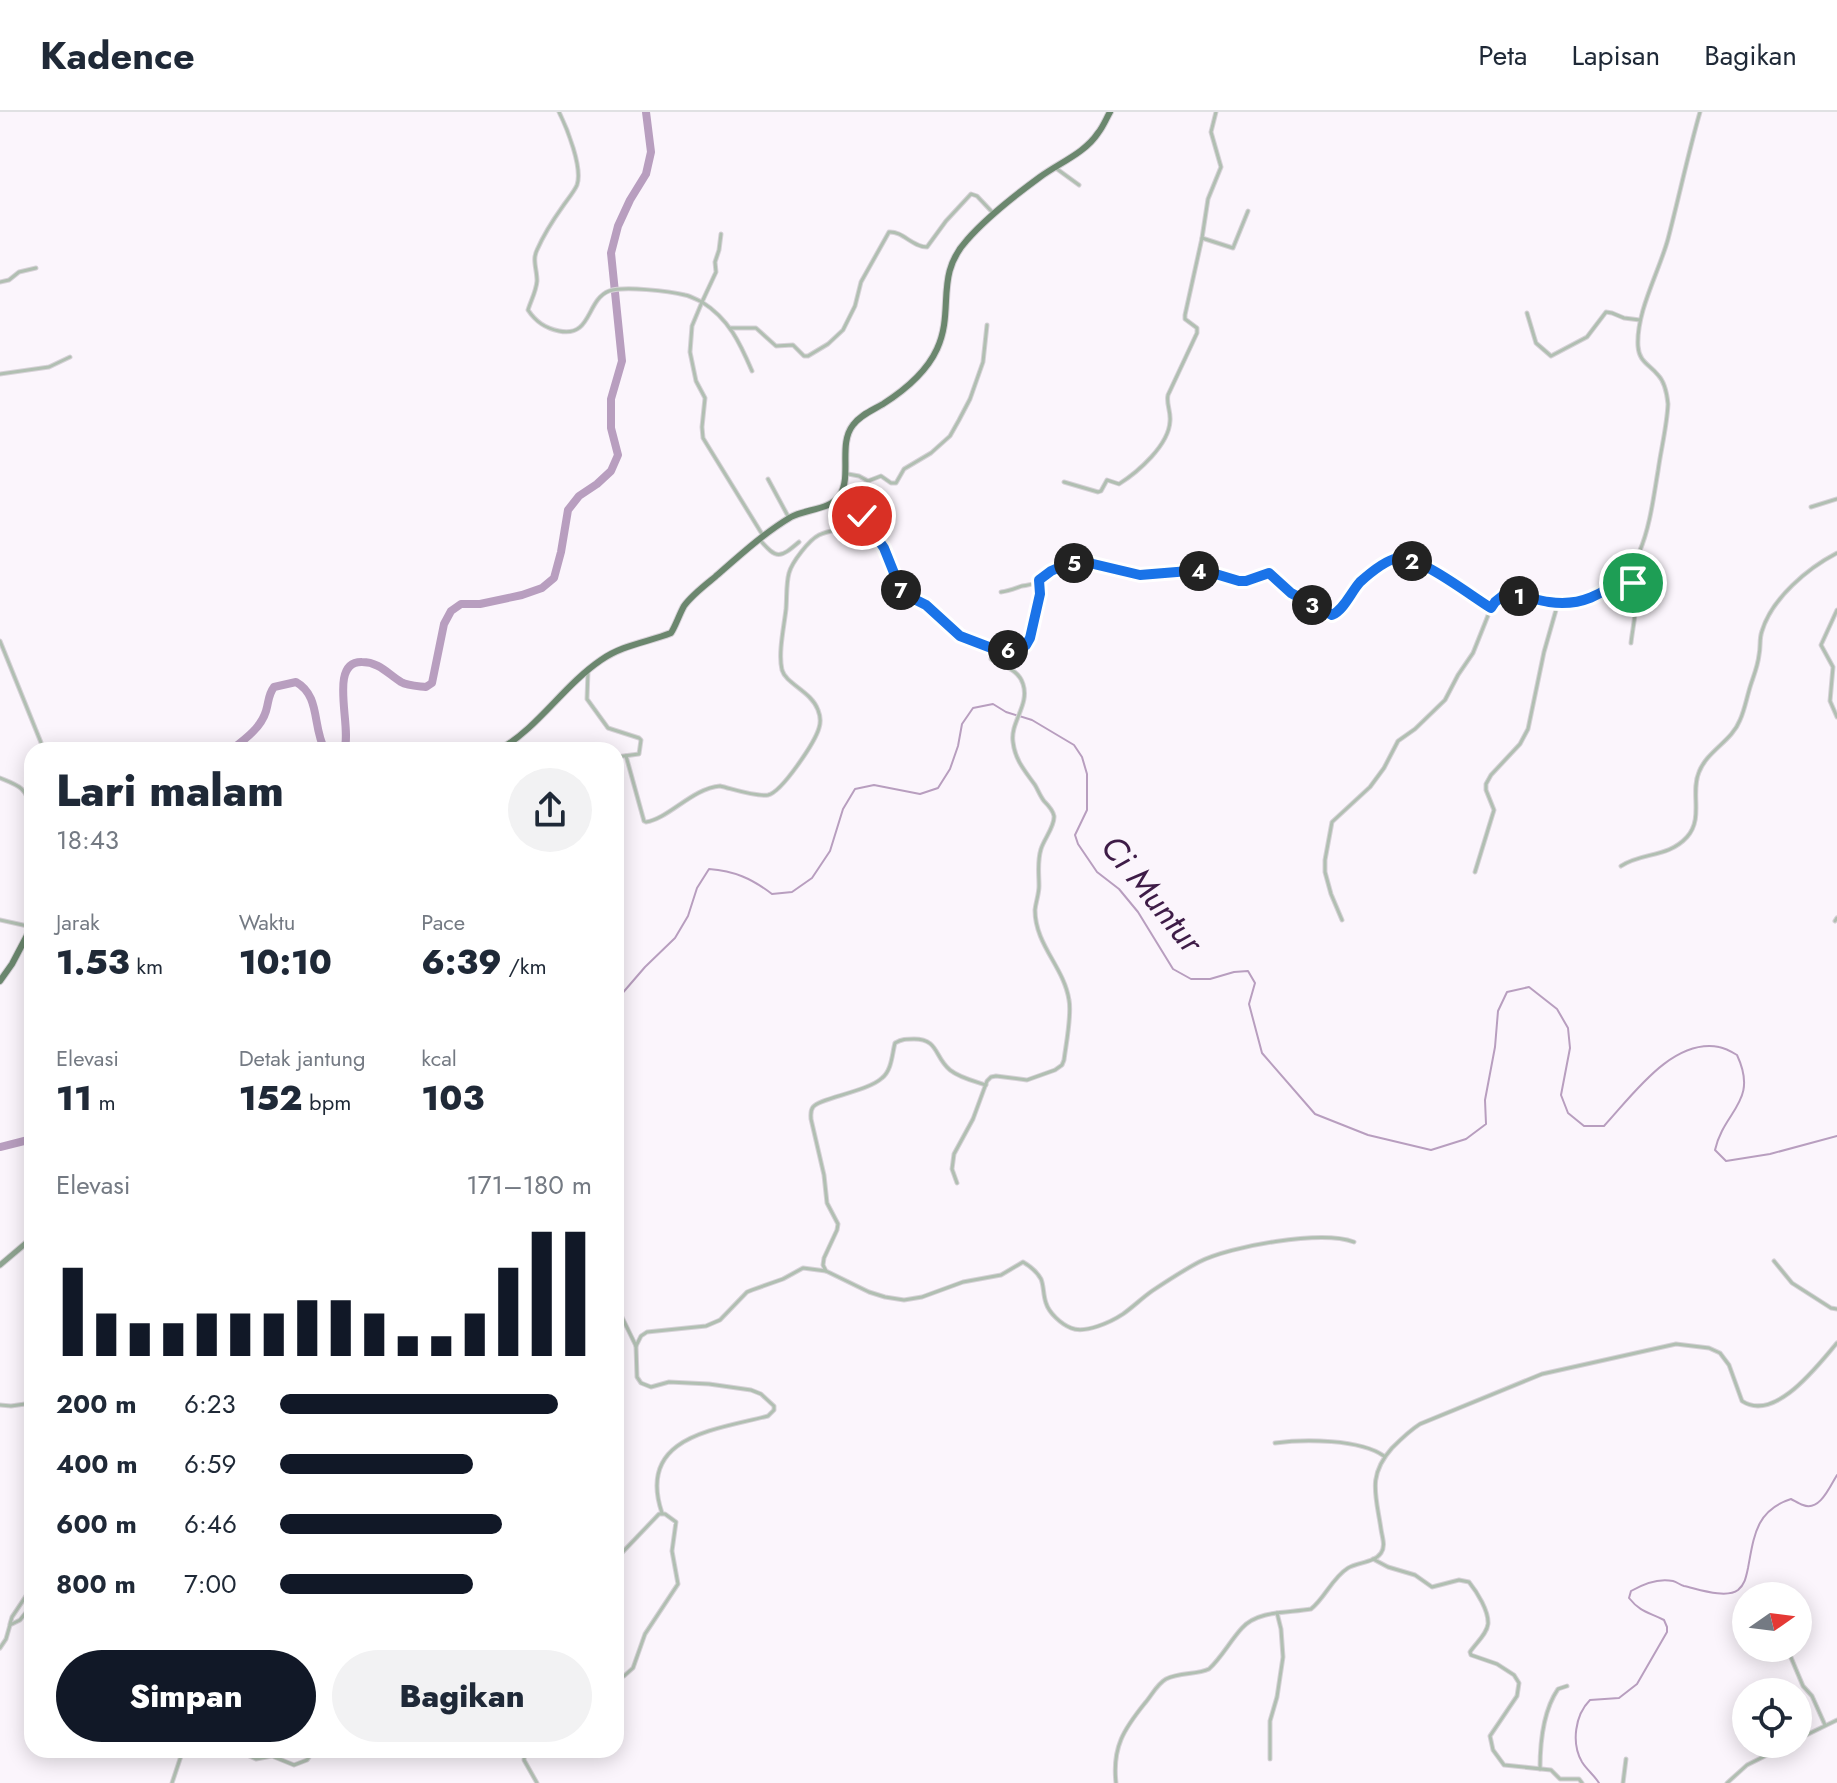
<!DOCTYPE html>
<html lang="id">
<head>
<meta charset="utf-8">
<style>
  body { margin:0; font-family:Jost,sans-serif; background:#f2f2f3; color:#1f2937; height:100vh; display:flex; flex-direction:column; font-size:30px; white-space:nowrap }
  * { box-sizing:border-box; margin:0 }
  p { font-size:26px; color:#747a83 }
  .icon { flex:none; width:44px; height:44px; fill:none; stroke:currentColor; stroke-width:2; stroke-linecap:round; stroke-linejoin:round }
  .map { position:relative; flex:1; overflow:hidden }
  .details { position:absolute; left:24px; top:630px; width:600px; height:1016px; display:flex; flex-direction:column; background:#fff; border-radius:24px; box-shadow:0 4px 20px #0003 }
  .details>* { flex:none }
  .needle { width:52px; rotate:76deg }
  .buttons { position:absolute; left:1732px; top:1470px; display:grid; gap:16px }
  .buttons a { display:grid; place-items:center; width:80px; height:80px; border-radius:50%; background:#fff; box-shadow:0 4px 20px #0003; font-size:40px }
  .pin { position:absolute; display:grid; place-items:center; width:68px; height:68px; color:#fff; margin:-34px; border:4px solid #fff; border-radius:50%; box-shadow:0 2px 8px #0007 }
  .km { position:absolute; width:40px; height:40px; margin:-20px; border-radius:50%; background:#222; color:#fff; font-size:22px; line-height:40px; text-align:center }
  .round { display:grid; place-items:center; flex:none; width:84px; height:84px; border-radius:42px; background:#f2f2f3 }
  .summary { display:flex; align-items:center; justify-content:space-between; height:136px; padding:0 32px }
  h1 { font-size:44px; font-weight:800; line-height:60px }
  .metrics { display:grid; grid-template-columns:repeat(3,1fr); gap:12px; height:136px; padding:8px 32px }
  .metrics div { display:grid; align-content:center }
  .metrics b { font-size:34px; font-weight:800 }
  .metrics small { font-size:22px; font-weight:400 }
  .metrics p { font-size:22px }
  .chart { height:224px; padding:16px 32px }
  .chart p { display:flex; justify-content:space-between }
  .chart svg { width:100%; height:144px; margin-top:8px; stroke:#111827; stroke-width:6 }
  .button { display:flex; gap:16px; margin-top:auto; padding:16px 32px }
  .button a { flex:1; height:92px; border-radius:48px; background:#111827; color:#fff; font-size:32px; font-weight:800; line-height:92px; text-align:center }
  .button a+a { background:#f2f2f3; color:#1f2937 }
  ul { padding:0 32px; list-style:none; font-size:26px }
  li { display:grid; grid-template-columns:128px 96px 1fr; align-items:center; height:60px }
  li i { height:20px; border-radius:10px; background:#111827 }
  header { display:flex; align-items:center; gap:48px; box-sizing:border-box; height:112px; padding:0 40px; background:#fff; border-bottom:2px solid #e0e1e3 }
  header strong { font-size:38px }
  nav { display:flex; gap:44px; margin-inline-start:auto; font-size:28px }
  .map>svg:first-child { display:block }
  .lines { fill:none; stroke-linecap:round; stroke-linejoin:round }
  .stream { stroke:#b89ebf; stroke-width:2 }
  .river { stroke:#b89ebf; stroke-width:8 }
  .minor-casing { stroke:#d7d2d8; stroke-width:5 }
  .secondary-casing { stroke:#d7d2d8; stroke-width:7 }
  .trunk-casing { stroke:#d7d2d8; stroke-width:8 }
  .minor { stroke:#b1bfb2; stroke-width:3 }
  .secondary { stroke:#8ea490; stroke-width:5 }
  .trunk { stroke:#6b876e; stroke-width:6 }
  .route-casing { stroke:#fff; stroke-width:16 }
  .route { stroke:#1a73e8; stroke-width:10 }
  .labels { text-anchor:middle; dominant-baseline:central; stroke-width:8; stroke-linejoin:round; paint-order:stroke }
  .water-label { font-size:34px; font-style:italic; fill:#3e1c47; stroke:#fbf5fc }
</style>
</head>
<body>
<header>
<strong>Kadence</strong>
<nav><a>Peta</a><a>Lapisan</a><a>Bagikan</a></nav>
</header>
<div class="map">
<svg width="1837" height="1671" viewBox="0 0 1837 1671">
  <rect width="100%" height="100%" fill="#fbf5fc"/>
  <g class="lines">
    <g class="stream">
      <path d="M616 945 619 933 620 884 645 855 675 826 688 804 697 776 709 757C734 759 751 766 772 782L792 780 812 766 830 739 843 697 855 677 874 673 920 682 938 676 950 657 958 634 962 612 973 596 993 592 1006 600 1032 608 1074 633 1082 645 1087 662V698L1075 723 1078 732 1097 760 1119 777 1138 800 1173 857 1191 867H1210L1234 860 1248 859 1255 871 1249 892 1262 941 1315 1002 1368 1023 1431 1038 1466 1027 1486 1012 1485 988 1495 935 1498 899 1507 880 1529 875 1557 897 1568 916 1570 936 1561 983 1568 1001 1584 1014H1604C1632 984 1672 926 1719 935 1725 936 1732 940 1737 943 1759 990 1724 998 1715 1038L1726 1049 1770 1042 1837 1024"/>
      <path d="M1599 1671C1594 1663 1587 1658 1582 1650 1571 1631 1575 1603 1590 1588L1619 1586 1637 1572 1667 1520V1515L1664 1508C1649 1500 1641 1501 1629 1486L1631 1479C1643 1472 1659 1466 1673 1469 1677 1470 1680 1473 1684 1474 1698 1477 1726 1487 1738 1478 1745 1472 1746 1465 1748 1456 1754 1424 1756 1398 1791 1387 1795 1389 1799 1392 1803 1393 1820 1400 1830 1374 1837 1363"/>
    </g>
    <g class="river">
      <path d="M231 638C244 628 261 616 266 599 269 589 268 583 274 575L296 570C321 584 312 615 325 638"/>
      <path d="M344 638C353 617 327 549 362 550 379 550 388 562 401 570 408 574 418 574 426 575L432 571 444 512 451 499 461 492H480L522 483 542 476 554 466 561 440 568 398 579 384 597 372 611 359 618 343 611 316V287L622 249 611 141 618 114 630 88 646 62 651 40 646 0"/>
      <path d="M0 1035 32 1027"/>
    </g>
    <defs>
      <g id="minor">
        <path d="M559 0C567 16 583 56 577 73 574 80 567 88 563 94 553 108 544 122 537 138 532 148 537 157 537 169 536 180 531 188 528 198 536 210 545 216 559 219 592 226 586 188 609 179 624 174 669 179 685 183 691 184 697 188 702 190L692 214 690 240 696 269 705 286 702 315 703 326 762 422"/>
        <path d="M1057 57 1079 73"/>
        <path d="M721 122 719 138 715 150 716 160 702 190C729 207 740 231 752 259"/>
        <path d="M1202 126 1233 136 1248 99"/>
        <path d="M0 170 9 168 19 160 36 156"/>
        <path d="M1527 201 1536 231 1551 244 1587 225 1606 200 1612 201 1624 206 1640 208"/>
        <path d="M731 216H756L776 234 793 233 804 244H808L828 232 843 218 855 194 861 170 889 120C903 119 912 135 927 135L946 109 971 82 977 84 994 102"/>
        <path d="M0 262 49 255 70 245"/>
        <path d="M848 362 859 364 868 369 881 364 891 371H896L904 357 931 341 950 324 959 308 970 287 983 250 987 213"/>
        <path d="M768 367 789 406"/>
        <path d="M1064 370 1098 380 1101 379 1107 368 1119 372C1138 360 1169 333 1170 309 1171 299 1166 292 1168 283L1197 221V216L1185 207V203L1202 126 1208 87 1221 55 1211 20 1216 0"/>
        <path d="M839 385 853 395 876 422 890 448 902 481 926 493 954 520 969 527 994 537H1017L1024 535 1030 526 1039 486V468C1052 457 1073 446 1091 450 1107 453 1123 461 1140 463 1158 464 1178 459 1196 459 1212 460 1224 468 1239 469 1250 470 1259 463 1269 461L1291 481 1332 503C1344 497 1350 480 1360 470 1370 461 1384 449 1397 447 1419 443 1471 483 1491 496"/>
        <path d="M1811 395 1837 387"/>
        <path d="M760 428C777 448 780 446 799 430"/>
        <path d="M1626 463C1643 479 1633 510 1631 531"/>
        <path d="M1001 480C1009 479 1016 476 1022 474 1028 473 1032 473 1038 470"/>
        <path d="M1837 498 1821 533 1833 555 1830 589 1837 605"/>
        <path d="M0 529 44 638"/>
        <path d="M588 559 587 587 608 616 639 626 641 628 639 642 616 645"/>
        <path d="M626 644 644 709 646 710C668 707 693 676 720 674 733 677 756 685 768 683 782 680 815 630 819 616 821 610 820 603 818 598 811 579 786 572 782 558 778 541 784 515 786 497 787 485 786 472 789 461 792 450 809 428 819 423 835 415 852 421 862 404"/>
        <path d="M0 666C20 674 25 675 32 697"/>
        <path d="M1621 754C1642 740 1668 746 1687 725 1704 706 1690 681 1699 660 1707 639 1732 629 1740 608 1745 597 1747 584 1751 572 1754 563 1758 553 1759 543 1761 534 1759 527 1762 519 1772 486 1808 456 1837 441"/>
        <path d="M1475 760 1494 698 1486 678V672L1491 663 1520 632 1528 617 1544 540 1558 491"/>
        <path d="M0 808 32 815"/>
        <path d="M1342 808 1331 782 1325 760V748L1332 710 1370 675 1384 656 1398 629 1415 617 1445 588 1458 563 1473 541 1491 496 1499 486 1507 482C1539 486 1561 496 1593 485 1645 469 1650 405 1658 359 1661 337 1667 314 1668 292 1667 282 1665 270 1658 263 1649 252 1639 250 1638 234 1636 200 1659 160 1668 127 1679 85 1688 42 1700 0"/>
        <path d="M1835 809 1837 806"/>
        <path d="M986 973C974 969 960 966 950 958 934 945 939 927 914 927 906 927 902 927 895 931 892 942 892 958 882 966 867 980 819 986 813 995 810 999 811 1003 811 1007L824 1063 827 1091 838 1112 837 1118 824 1146 823 1153 826 1159 869 1180 885 1185 904 1188 922 1185 963 1170 1001 1163 1023 1150C1030 1154 1037 1160 1041 1167 1044 1174 1043 1183 1046 1191 1049 1201 1061 1212 1071 1216 1085 1222 1111 1210 1123 1202 1133 1195 1142 1186 1152 1179 1167 1169 1182 1159 1199 1150 1230 1134 1321 1118 1354 1130"/>
        <path d="M957 1071 952 1057 954 1042 973 1007 987 969 991 965 996 964 1027 968 1055 958 1062 953 1064 948C1066 932 1072 903 1069 888 1064 855 1035 833 1035 798 1036 789 1039 782 1039 774 1039 761 1037 750 1041 737 1044 727 1055 714 1054 704 1053 698 1048 693 1044 689 1040 684 1038 678 1035 673 1025 659 1015 648 1013 630 1010 610 1030 593 1023 572 1018 556 1002 555 991 547L994 537"/>
        <path d="M1774 1149 1792 1171 1831 1196 1837 1197"/>
        <path d="M616 1193 636 1234 637 1265 641 1271 651 1275 669 1270 709 1272 751 1278 761 1282 774 1294V1298L768 1304C715 1318 636 1324 662 1401"/>
        <path d="M636 1234 641 1224 647 1220 706 1214 720 1208 747 1180 752 1178 783 1167 803 1156 826 1159"/>
        <path d="M0 1293 11 1294 32 1291"/>
        <path d="M1275 1331C1304 1327 1360 1327 1384 1344"/>
        <path d="M616 1447 659 1402H665L676 1410 672 1439 678 1472 645 1522 633 1556 624 1564 616 1565"/>
        <path d="M1373 1447 1388 1455 1415 1463 1432 1475 1459 1468 1469 1470C1477 1480 1489 1499 1488 1512 1487 1522 1476 1531 1470 1540L1471 1543 1497 1552 1514 1563 1519 1571 1517 1584 1490 1624 1493 1638 1504 1653 1551 1658 1560 1667H1579L1582 1671"/>
        <path d="M10 1512 12 1505 32 1475"/>
        <path d="M0 1536 6 1527 10 1513 20 1508 32 1493"/>
        <path d="M1787 1536 1803 1574 1812 1584 1825 1613"/>
        <path d="M1798 1627 1837 1608"/>
        <path d="M236 1638 256 1647 272 1644 294 1653 307 1648 314 1638"/>
        <path d="M525 1638 524 1648 537 1671"/>
        <path d="M1270 1647V1609L1277 1585 1283 1545 1281 1517 1277 1501"/>
        <path d="M1540 1657C1540 1631 1543 1599 1558 1577L1567 1574"/>
        <path d="M172 1671 183 1638"/>
        <path d="M1116 1671C1112 1635 1124 1617 1145 1591 1152 1583 1157 1572 1166 1567 1180 1560 1196 1563 1209 1557 1222 1545 1230 1529 1242 1516 1258 1498 1289 1501 1311 1497 1325 1486 1332 1466 1348 1456 1358 1450 1374 1451 1381 1441 1386 1434 1382 1425 1381 1417 1376 1383 1367 1364 1392 1336 1401 1327 1409 1319 1420 1312L1542 1262 1676 1232 1709 1236 1720 1241 1729 1253 1742 1289C1775 1311 1818 1253 1837 1231"/>
        <path d="M1623 1671 1626 1647"/>
        <path d="M1727 1671 1747 1653 1789 1632"/>
      </g>
      <path id="secondary" d="M0 1153 32 1126"/>
      <g id="trunk">
        <path d="M499 638C539 615 563 574 601 548 622 533 648 530 671 521 676 513 679 503 684 494 692 483 704 474 715 465 739 444 764 421 791 405 805 397 831 398 840 383 852 364 838 332 853 313 860 303 873 298 883 292 905 278 926 261 937 237 955 198 934 164 967 128 988 104 1014 84 1040 65 1059 51 1085 41 1098 21 1103 15 1106 7 1110 0"/>
        <path d="M0 869 12 852 32 814"/>
      </g>
    </defs>
    <use href="#minor" class="minor-casing"/>
    <use href="#secondary" class="secondary-casing"/>
    <use href="#trunk" class="trunk-casing"/>
    <use href="#minor" class="minor"/>
    <use href="#secondary" class="secondary"/>
    <use href="#trunk" class="trunk"/>
  </g>
  <g class="lines">
    <defs>
      <path id="route" d="M862 404 884 436 902 481 926 493 960 524 994 537H1020L1026 533 1030 526 1040 482 1039 468 1051 459 1067 452 1085 450 1140 463 1189 459 1209 460 1239 469H1246L1269 461 1291 481 1332 503C1344 498 1351 480 1360 470 1370 461 1384 449 1397 446 1419 443 1471 484 1491 496L1495 490 1505 482C1520 482 1535 488 1549 490 1581 495 1603 482 1626 463L1630 466 1633 471"/>
    </defs>
    <use href="#route" class="route-casing"/>
    <use href="#route" class="route"/>
  </g>
  <g class="labels">
    <g class="water-label">
      <text transform="translate(1152 782) rotate(51)">Ci Muntur</text>
    </g>
  </g>
</svg>
<div class="buttons">
<a><svg class="needle" viewBox="-14 -14 28 28"><path d="M0-13l5 13h-10z" fill="#e53935"/><path d="M0 13l5-13h-10z" fill="#747a83"/></svg></a>
<a><svg class="icon" aria-label="locate" viewBox="0 0 24 24"><circle cx="12" cy="12" r="6"/><path d="M12 2v4M12 18v4M2 12h4M18 12h4"/></svg></a>
</div>
<div class="pin" style="left:1633px;top:471px;background:#1e9e55"><svg class="icon" aria-label="arrive" viewBox="0 0 24 24"><path d="M6 21V4h12l-3 4 3 4H6"/></svg></div>
<div class="pin" style="left:862px;top:404px;background:#d93025"><svg class="icon" aria-label="check" viewBox="0 0 24 24"><path d="M5 12l5 5 9-10"/></svg></div>
<b class="km" style="left:1519px;top:484px">1</b>
<b class="km" style="left:1412px;top:449px">2</b>
<b class="km" style="left:1312px;top:493px">3</b>
<b class="km" style="left:1199px;top:459px">4</b>
<b class="km" style="left:1074px;top:451px">5</b>
<b class="km" style="left:1008px;top:538px">6</b>
<b class="km" style="left:901px;top:478px">7</b>
<section class="details">
<div class="summary"><div><h1>Lari malam</h1><p>18:43</p></div><a class="round"><svg class="icon" aria-label="share" viewBox="0 0 24 24"><path d="M12 15V3M7 8l5-5 5 5M5 13v7h14v-7"/></svg></a></div>
<div class="metrics">
<div><p>Jarak</p><b>1.53<small> km</small></b></div>
<div><p>Waktu</p><b>10:10</b></div>
<div><p>Pace</p><b>6:39<small> /km</small></b></div>
</div>
<div class="metrics">
<div><p>Elevasi</p><b>11<small> m</small></b></div>
<div><p>Detak jantung</p><b>152<small> bpm</small></b></div>
<div><p>kcal</p><b>103</b></div>
</div>
<div class="chart"><p><span>Elevasi</span>171–180 m</p>
<svg viewBox="0 0 160 44" preserveAspectRatio="none"><path d="M5 44V17M15 44V31M25 44V34M35 44V34M45 44V31M55 44V31M65 44V31M75 44V27M85 44V27M95 44V31M105 44V38M115 44V38M125 44V31M135 44V17M145 44V6M155 44V6"/></svg>
</div>
<ul>
<li><b>200 m</b>6:23<i style="width:89%"></i></li>
<li><b>400 m</b>6:59<i style="width:62%"></i></li>
<li><b>600 m</b>6:46<i style="width:71%"></i></li>
<li><b>800 m</b>7:00<i style="width:62%"></i></li>
</ul>
<div class="button"><a>Simpan</a><a>Bagikan</a></div>
</section>
</div>
</body>
</html>
